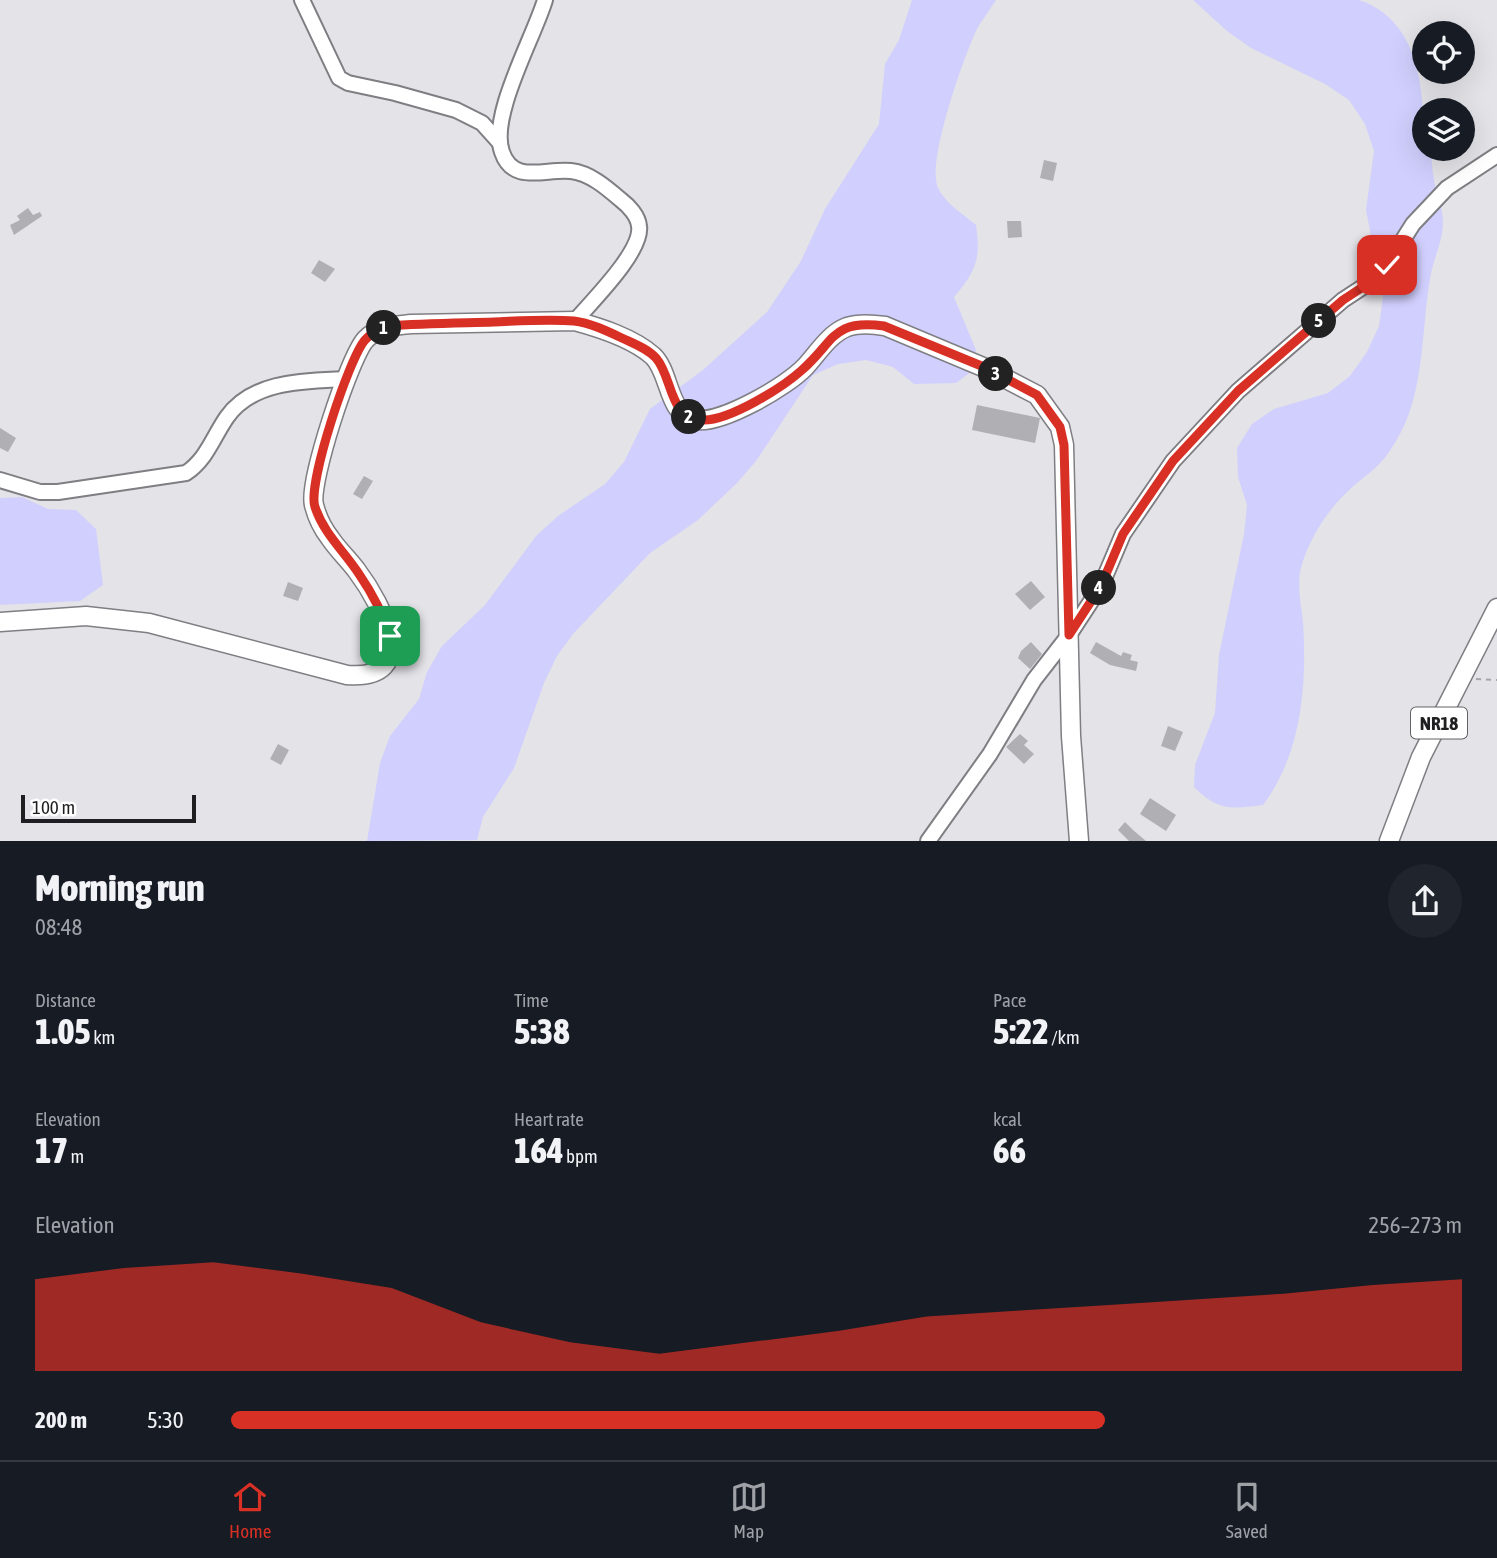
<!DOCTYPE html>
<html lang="en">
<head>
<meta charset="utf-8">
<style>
  body { margin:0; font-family:"Asap Condensed",sans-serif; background:#20242c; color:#f1f3f6; height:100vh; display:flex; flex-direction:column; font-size:26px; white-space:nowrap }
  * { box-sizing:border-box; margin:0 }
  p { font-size:23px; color:#9ea1a6 }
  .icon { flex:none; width:38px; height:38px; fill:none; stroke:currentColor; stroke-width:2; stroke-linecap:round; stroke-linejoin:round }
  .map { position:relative; height:841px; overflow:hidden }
  .details { display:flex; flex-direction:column; background:#171b24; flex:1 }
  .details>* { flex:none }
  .controls { position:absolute; left:1412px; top:21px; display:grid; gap:14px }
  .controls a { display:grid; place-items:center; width:63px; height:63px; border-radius:50%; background:#171b24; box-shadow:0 7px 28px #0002; font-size:35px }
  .scale { position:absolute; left:21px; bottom:18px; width:175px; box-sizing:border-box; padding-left:7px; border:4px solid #1f1f21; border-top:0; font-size:19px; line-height:24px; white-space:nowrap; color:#1f1f21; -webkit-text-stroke:5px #fff; paint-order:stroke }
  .pin { position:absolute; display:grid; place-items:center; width:60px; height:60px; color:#fff; margin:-30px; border-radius:14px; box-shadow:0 4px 10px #0006 }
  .km { position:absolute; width:35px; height:35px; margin:-18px; border-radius:50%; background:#222; color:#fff; font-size:19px; line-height:35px; text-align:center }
  .round { display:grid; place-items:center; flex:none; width:74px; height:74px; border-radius:37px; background:#20242c }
  .head { display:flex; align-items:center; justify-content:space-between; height:119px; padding:0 35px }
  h1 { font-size:38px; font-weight:800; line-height:52px }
  .stats { display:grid; grid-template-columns:repeat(3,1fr); gap:10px; height:119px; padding:7px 35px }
  .stats div { display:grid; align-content:center }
  .stats b { font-size:35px; font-weight:800 }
  .stats small { font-size:19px; font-weight:400 }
  .stats p { font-size:19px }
  .chart { height:196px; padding:14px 35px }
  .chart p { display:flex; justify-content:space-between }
  .chart svg { width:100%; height:126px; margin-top:7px; fill:#d93025; opacity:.7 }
  ul { padding:0 35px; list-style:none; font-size:23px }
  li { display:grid; grid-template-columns:112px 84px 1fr; align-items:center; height:52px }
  li i { height:18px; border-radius:9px; background:#d93025 }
  .dock { display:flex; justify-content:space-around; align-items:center; height:98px; border-top:2px solid #363941; background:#171b24; font-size:19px; color:#9ea1a6 }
  .dock a { display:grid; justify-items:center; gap:4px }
  .dock .active { color:#d93025 }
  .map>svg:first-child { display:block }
  .green { fill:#d1cffd }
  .building { fill:#b0b0b4 }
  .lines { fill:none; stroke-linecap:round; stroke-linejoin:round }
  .minor-casing { stroke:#7e7e83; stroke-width:18 }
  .major-casing { stroke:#7e7e83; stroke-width:21 }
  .path { stroke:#a6a6aa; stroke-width:2; stroke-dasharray:5 5; stroke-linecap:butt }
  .minor { stroke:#fff; stroke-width:14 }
  .major { stroke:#fff; stroke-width:18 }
  .route-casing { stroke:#fff; stroke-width:14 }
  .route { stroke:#d93025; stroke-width:9 }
  .labels { text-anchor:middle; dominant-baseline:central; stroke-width:5; stroke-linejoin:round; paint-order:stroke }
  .shield { fill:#fff; stroke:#626264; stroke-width:2 }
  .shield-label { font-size:19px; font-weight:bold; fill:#1f1f21 }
</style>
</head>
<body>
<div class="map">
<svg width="1497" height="841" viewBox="0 0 1497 841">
  <rect width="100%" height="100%" fill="#e3e3e8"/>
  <g class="green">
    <path d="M912 0H996C990 9 984 18 978 27 965 53 926 162 938 188 945 203 964 215 976 225 981 259 976 271 954 297L976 350 972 371 956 383 914 384 893 367 866 360 838 364 813 375 756 461 737 483 698 520 650 553 573 634 557 656 544 683 514 768 483 817 477 840 367 841 380 763 390 736 419 699 427 672 442 646 485 605 536 536 558 516 605 484 624 462 650 409 703 370 767 312 801 261 825 209 879 124 885 64 899 40Z"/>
    <path d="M1193 0H1359C1421 21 1424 92 1424 149H1430C1432 159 1432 170 1434 180 1436 194 1443 208 1443 222 1443 242 1433 259 1430 279 1420 338 1426 401 1389 452 1378 469 1361 478 1347 492 1327 511 1310 538 1302 564 1296 583 1301 603 1303 622 1307 685 1302 753 1263 805 1231 809 1218 811 1194 787L1195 765 1215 713 1219 655 1244 534 1247 505 1238 477 1237 448 1252 424 1274 409 1328 393 1350 376 1367 352 1379 326 1383 297 1366 210 1374 151 1365 124 1349 100 1325 84 1251 48 1227 31Z"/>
    <path d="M22 497 48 509 76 510 96 529 103 585 80 601 0 605V498Z"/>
  </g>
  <g class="building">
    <path d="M1044 160 1057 163 1053 181 1040 178Z"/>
    <path d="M28 208 33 215 40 212 42 216 14 235 10 225 20 220 17 216Z"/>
    <path d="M1007 221H1021L1022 237 1008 238Z"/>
    <path d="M319 260 335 269 325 282 311 273Z"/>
    <path d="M977 405 1040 418 1035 443 972 430Z"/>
    <path d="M0 428 16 438 8 452 0 448Z"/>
    <path d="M364 476 373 481 362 499 353 494Z"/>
    <path d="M1031 581 1045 597 1030 610 1015 594Z"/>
    <path d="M288 582 303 588 298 601 283 596Z"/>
    <path d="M1031 642 1042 654 1030 669 1018 658 1021 651Z"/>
    <path d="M1096 642 1121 656 1123 652 1132 655 1130 660 1138 662 1136 671 1110 665 1090 653Z"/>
    <path d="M1168 726 1183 732 1175 751 1161 746Z"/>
    <path d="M1020 734 1028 741 1024 745 1034 754 1024 764 1006 747Z"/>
    <path d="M278 744 289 750 281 765 270 759Z"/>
    <path d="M1150 798 1176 815 1166 831 1140 814Z"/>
    <path d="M1125 822 1133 830 1146 841H1129L1118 830Z"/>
  </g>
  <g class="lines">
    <defs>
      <g id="minor">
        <path d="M302 0 339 78 348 83 395 93 456 110 482 123 500 143"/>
        <path d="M545 0C534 37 489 116 502 152 513 185 546 168 571 171 590 173 607 188 621 200 629 206 638 216 639 226 643 251 592 301 575 321"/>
        <path d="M0 480 40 492H58L186 473C207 459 213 437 227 417 253 380 306 381 346 379"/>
        <path d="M928 841 990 754 1034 680 1069 635 1101 586 1123 534 1173 461 1238 391 1343 300 1372 281 1387 265 1413 224 1447 188 1497 155"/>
      </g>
      <g id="major">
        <path d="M0 622 86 616 149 623 347 675C422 681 382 604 357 571 349 560 338 550 330 538 323 529 317 517 314 505 308 483 350 355 366 339 379 326 394 326 411 324L575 321C601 328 633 338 653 356 671 373 667 415 696 420 722 424 787 386 805 367 818 353 829 334 847 327 859 323 872 324 885 326L983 367 1037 395 1060 427 1064 445 1071 736 1079 841"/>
        <path d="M1389 841 1421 757 1497 608"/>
      </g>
    </defs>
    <use href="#minor" class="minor-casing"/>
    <use href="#major" class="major-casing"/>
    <path class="path" d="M1476 679 1497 680"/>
    <use href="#minor" class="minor"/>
    <use href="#major" class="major"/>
  </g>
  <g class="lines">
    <defs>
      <path id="route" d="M390 636C383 614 372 593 359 574 344 551 324 534 315 507 307 485 349 358 365 340 372 332 379 330 388 326 423 323 459 323 494 322 520 321 548 319 574 321 591 323 609 332 624 339 635 344 648 349 656 358 673 377 669 422 704 420 730 420 782 388 802 370 835 341 832 319 884 326L984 367 1037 395 1060 427 1064 445 1069 635 1101 586 1123 534 1173 461 1238 391 1343 300 1372 281 1387 265"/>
    </defs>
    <use href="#route" class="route-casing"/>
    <use href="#route" class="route"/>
  </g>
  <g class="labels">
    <rect class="shield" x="1411" y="707.5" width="56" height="31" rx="5"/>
    <g class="shield-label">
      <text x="1439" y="723">NR18</text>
    </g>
  </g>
</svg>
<div class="controls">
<a><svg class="icon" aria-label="locate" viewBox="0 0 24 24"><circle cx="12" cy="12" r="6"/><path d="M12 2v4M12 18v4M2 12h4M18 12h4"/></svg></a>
<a><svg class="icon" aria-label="layers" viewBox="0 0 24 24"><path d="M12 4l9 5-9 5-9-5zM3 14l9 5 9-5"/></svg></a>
</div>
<div class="scale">100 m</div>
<div class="pin" style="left:390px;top:636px;background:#1e9e55"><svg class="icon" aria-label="arrive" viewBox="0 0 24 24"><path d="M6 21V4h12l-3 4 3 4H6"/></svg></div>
<div class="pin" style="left:1387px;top:265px;background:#d93025"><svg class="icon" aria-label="check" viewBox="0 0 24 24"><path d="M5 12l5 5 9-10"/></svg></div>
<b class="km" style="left:384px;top:328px">1</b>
<b class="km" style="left:689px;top:417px">2</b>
<b class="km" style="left:996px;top:374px">3</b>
<b class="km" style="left:1099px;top:588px">4</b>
<b class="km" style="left:1319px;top:321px">5</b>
</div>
<section class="details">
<div class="head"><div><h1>Morning run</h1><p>08:48</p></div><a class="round"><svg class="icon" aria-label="share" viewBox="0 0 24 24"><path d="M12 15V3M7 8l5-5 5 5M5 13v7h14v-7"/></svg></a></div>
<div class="stats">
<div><p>Distance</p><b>1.05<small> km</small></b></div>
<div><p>Time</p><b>5:38</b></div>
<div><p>Pace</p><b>5:22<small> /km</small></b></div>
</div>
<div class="stats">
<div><p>Elevation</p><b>17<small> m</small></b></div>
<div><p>Heart rate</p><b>164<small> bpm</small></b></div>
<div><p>kcal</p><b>66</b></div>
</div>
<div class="chart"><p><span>Elevation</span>256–273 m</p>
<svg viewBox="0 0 160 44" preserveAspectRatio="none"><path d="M0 44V12L10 8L20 6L30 10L40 15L50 27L60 34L70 38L80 34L90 30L100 25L110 23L120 21L130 19L140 17L150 14L160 12V44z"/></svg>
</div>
<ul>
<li><b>200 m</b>5:30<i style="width:71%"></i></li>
</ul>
</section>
<nav class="dock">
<a class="active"><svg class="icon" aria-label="home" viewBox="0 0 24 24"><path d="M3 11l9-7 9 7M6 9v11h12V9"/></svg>Home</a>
<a><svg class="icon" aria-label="map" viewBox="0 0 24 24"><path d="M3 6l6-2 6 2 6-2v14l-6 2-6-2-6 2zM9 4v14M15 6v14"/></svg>Map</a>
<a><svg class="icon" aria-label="saved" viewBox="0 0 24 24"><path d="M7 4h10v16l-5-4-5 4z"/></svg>Saved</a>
</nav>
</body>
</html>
